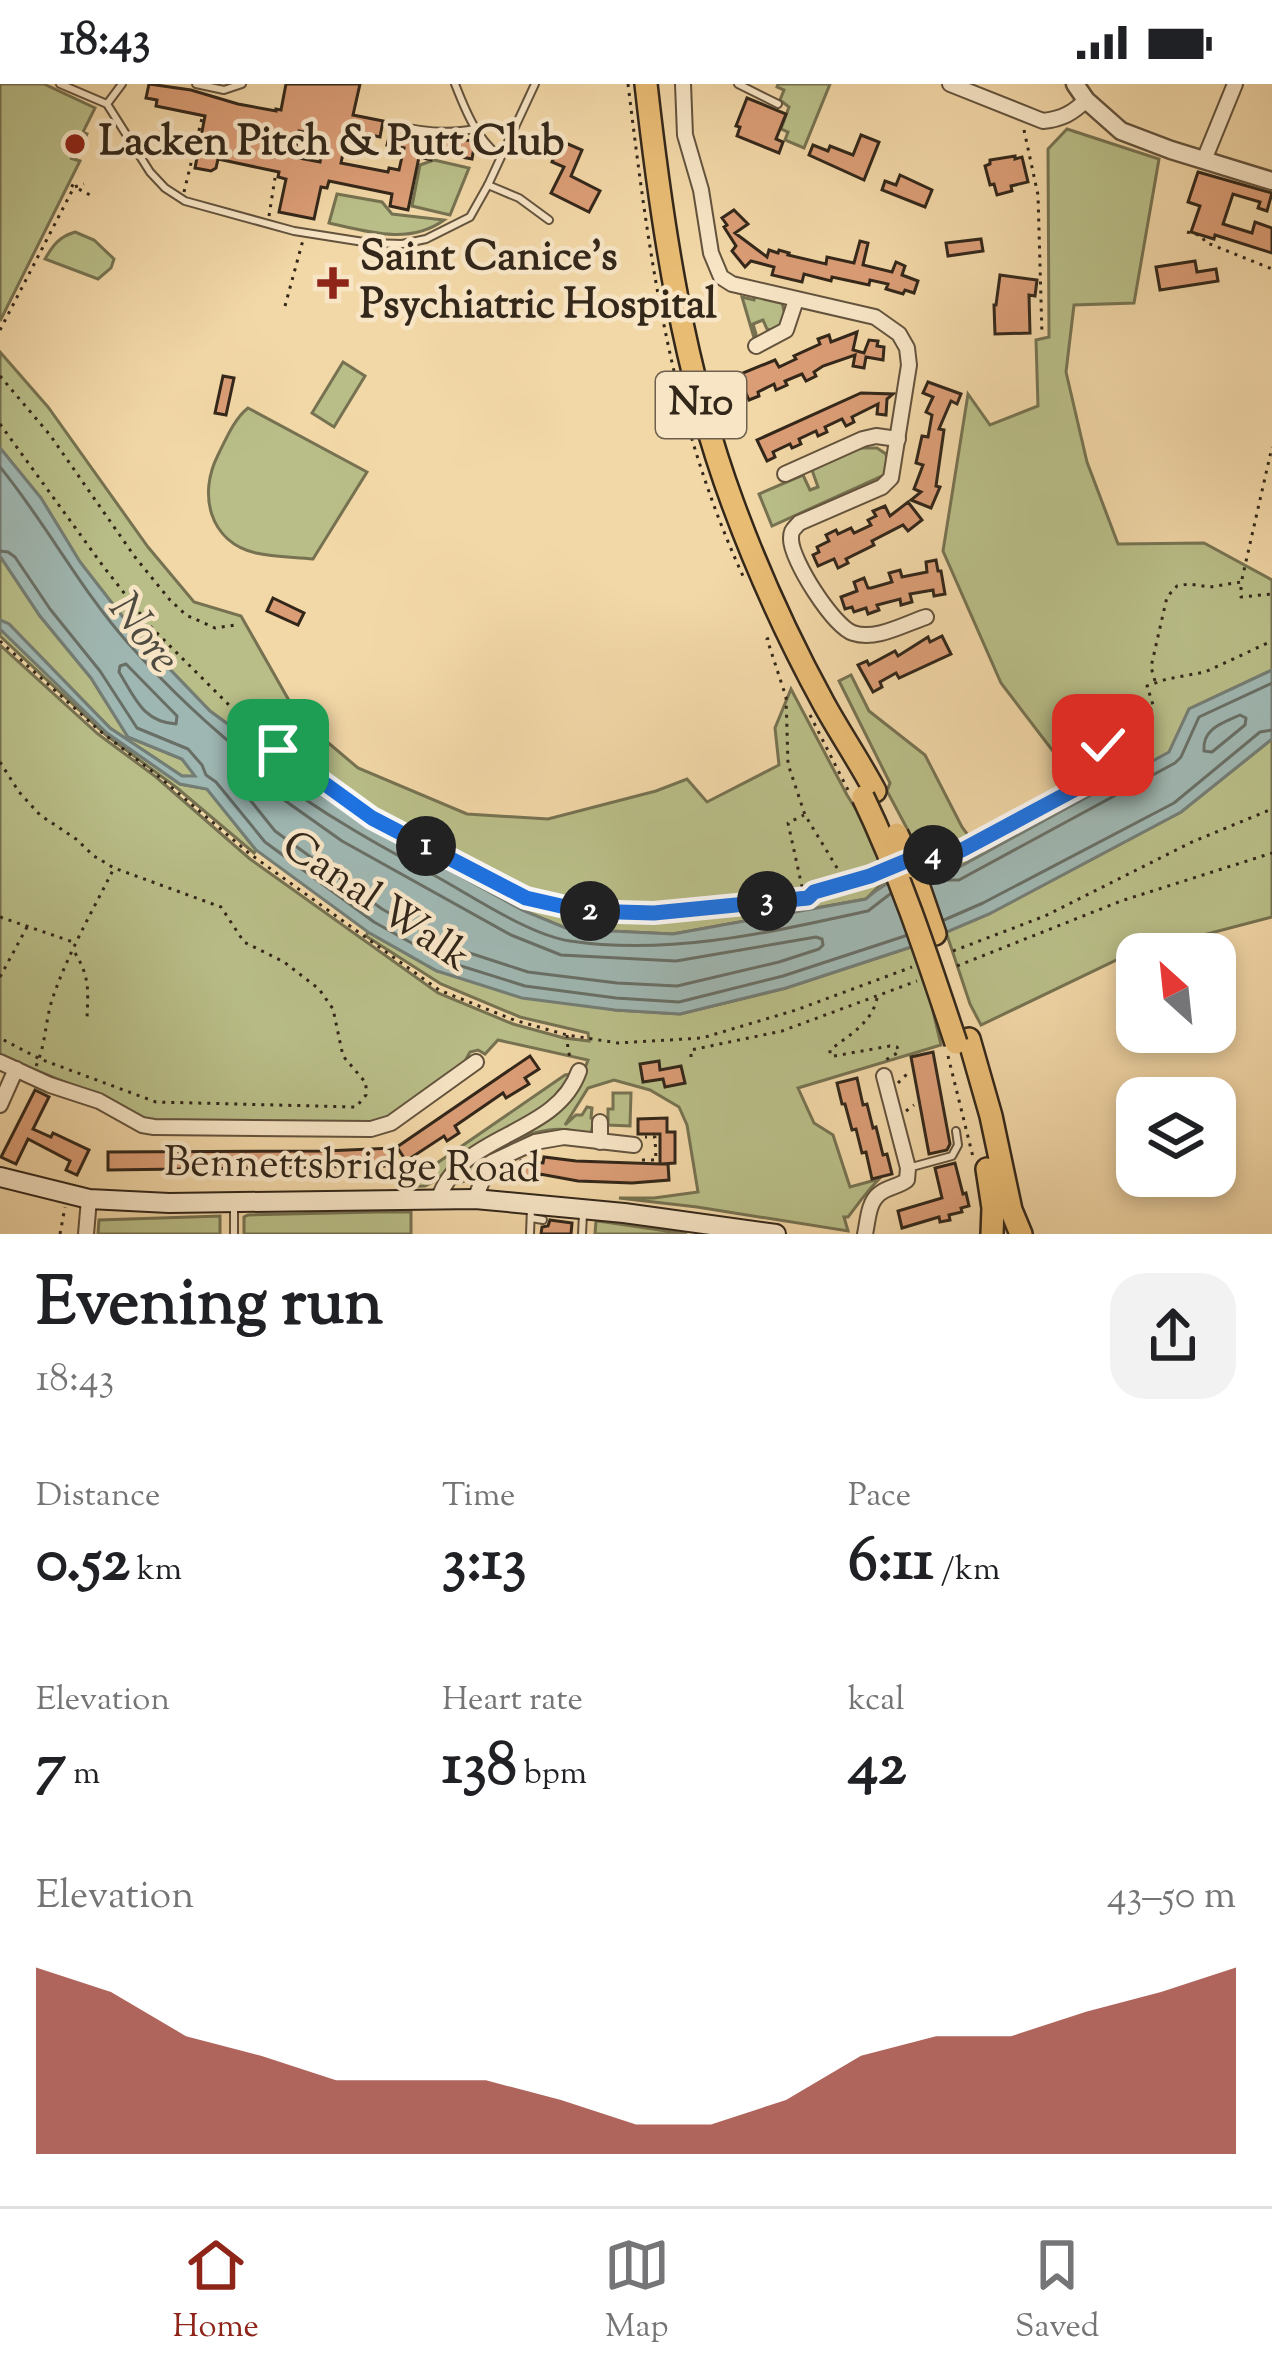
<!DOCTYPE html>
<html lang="en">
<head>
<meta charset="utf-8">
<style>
  body { margin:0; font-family:"Sorts Mill Goudy",serif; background:#f2f2f2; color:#202124; height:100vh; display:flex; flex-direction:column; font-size:45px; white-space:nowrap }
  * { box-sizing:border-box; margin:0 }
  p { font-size:39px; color:#757577 }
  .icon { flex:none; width:66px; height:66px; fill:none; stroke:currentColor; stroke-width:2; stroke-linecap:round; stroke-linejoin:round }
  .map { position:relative; height:1150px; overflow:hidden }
  .drawer { display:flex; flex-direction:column; background:#fff; flex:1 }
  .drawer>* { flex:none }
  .needle { width:78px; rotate:333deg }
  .fabs { position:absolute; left:1116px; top:849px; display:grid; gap:24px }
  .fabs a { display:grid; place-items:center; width:120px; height:120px; border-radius:24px; background:#fff; box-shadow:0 6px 18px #0003; font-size:60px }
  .pin { position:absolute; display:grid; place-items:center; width:102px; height:102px; color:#fff; margin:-51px; border-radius:24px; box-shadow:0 6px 18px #0006 }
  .km { position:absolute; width:60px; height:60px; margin:-30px; border-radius:50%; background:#222; color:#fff; font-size:33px; line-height:60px; text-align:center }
  .round { display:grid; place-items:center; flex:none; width:126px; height:126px; border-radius:36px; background:#f2f2f2 }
  .head { display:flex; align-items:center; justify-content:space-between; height:204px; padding:0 36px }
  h1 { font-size:66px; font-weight:700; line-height:90px }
  .metrics { display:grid; grid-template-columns:repeat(3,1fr); gap:18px; height:204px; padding:12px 36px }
  .metrics div { display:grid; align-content:center }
  .metrics b { font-size:60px; font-weight:700 }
  .metrics small { font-size:33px; font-weight:400 }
  .metrics p { font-size:33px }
  .chart { height:336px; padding:24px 36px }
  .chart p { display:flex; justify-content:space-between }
  .chart svg { width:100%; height:216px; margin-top:12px; fill:#8f2418; opacity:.7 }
  .status { display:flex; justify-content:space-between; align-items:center; height:84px; padding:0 60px; background:#fff; direction:ltr }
  .status svg { height:33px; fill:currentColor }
  .dock { display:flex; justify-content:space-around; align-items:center; height:168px; border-top:3px solid #e0e0e0; background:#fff; font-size:33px; color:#757577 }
  .dock a { display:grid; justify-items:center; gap:6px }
  .dock .active { color:#8f2418 }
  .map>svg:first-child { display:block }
  .green { fill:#b9be88; stroke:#767251; stroke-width:3 }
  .water { fill:#9fb7b2; stroke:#747d75; stroke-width:3 }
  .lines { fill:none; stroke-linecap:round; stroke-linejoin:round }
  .shore { stroke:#696f66; stroke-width:3 }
  .building { fill:#db9d76; stroke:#33271a; stroke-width:3; fill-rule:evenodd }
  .service-casing { stroke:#63533d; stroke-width:10 }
  .minor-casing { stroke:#63533d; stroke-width:18 }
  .tertiary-casing { stroke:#63533d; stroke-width:21 }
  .secondary-casing { stroke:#33271a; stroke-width:22 }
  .trunk-casing { stroke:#33271a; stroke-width:26 }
  .path { stroke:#33271a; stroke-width:3; stroke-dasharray:3 6; stroke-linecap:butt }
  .service { stroke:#f7e5c6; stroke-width:6 }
  .minor { stroke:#f7e5c6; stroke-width:14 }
  .tertiary { stroke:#f7e5c6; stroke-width:16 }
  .secondary { stroke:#f7e5c6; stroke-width:18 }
  .trunk { stroke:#e9bc74; stroke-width:21 }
  .trunk-bridge-casing { stroke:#33271a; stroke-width:26; stroke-linecap:butt }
  .trunk-bridge { stroke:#e9bc74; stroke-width:21 }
  .route-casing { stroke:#fff; stroke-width:24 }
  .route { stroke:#1a73e8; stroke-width:15 }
  .poi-dot { fill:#8f2418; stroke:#f7e5c6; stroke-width:4.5 }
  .labels { text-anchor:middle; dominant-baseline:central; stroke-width:9; stroke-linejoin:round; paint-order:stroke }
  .shield { fill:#f7e5c6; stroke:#6e604e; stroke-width:3 }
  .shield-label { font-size:39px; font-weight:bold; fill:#33271a }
  .poi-label { font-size:42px; font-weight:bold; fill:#33271a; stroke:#f7e5c6; text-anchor:start }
  .street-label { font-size:42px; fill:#33271a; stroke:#f7e5c6 }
  .water-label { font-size:45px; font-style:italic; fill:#4e4b40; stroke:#f7e5c6 }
</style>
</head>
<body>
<div class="status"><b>18:43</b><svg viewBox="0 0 49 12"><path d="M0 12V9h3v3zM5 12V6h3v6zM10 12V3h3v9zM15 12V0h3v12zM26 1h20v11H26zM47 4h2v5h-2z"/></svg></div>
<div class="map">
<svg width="1272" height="1150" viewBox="0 0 1272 1150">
  <rect width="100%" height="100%" fill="#f2d7a7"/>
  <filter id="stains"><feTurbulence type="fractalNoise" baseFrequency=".00167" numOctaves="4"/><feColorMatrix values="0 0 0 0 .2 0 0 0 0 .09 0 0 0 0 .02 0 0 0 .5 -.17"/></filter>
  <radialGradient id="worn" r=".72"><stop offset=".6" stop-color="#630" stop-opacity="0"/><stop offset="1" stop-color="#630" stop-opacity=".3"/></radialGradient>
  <g class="green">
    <path d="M0 0H44L95 24 83 48 87 50 75 75 70 74 80 77 0 237Z"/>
    <path d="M778 0H830L804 64 785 56 788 48 781 45 789 23 780 16 784 6 777 3Z"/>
    <path d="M1067 45 1159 75 1134 219 1074 221 1066 288 1087 378 1118 460 1204 459 1272 496V586L1189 625 1170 668 1088 713 1001 599 943 467 968 310 990 341 1038 322 1036 256 1049 253 1048 65Z"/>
    <path d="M434 76 469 84 450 131 412 122 420 81Z"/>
    <path d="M337 110 382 118 392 130 444 136C410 161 368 148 329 139Z"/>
    <path d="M75 148 94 156 114 175 111 184 98 195 45 175C53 161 59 153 75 148Z"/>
    <path d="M756 210 782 218 785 232 781 244 773 247 767 245 763 236 753 240 756 250 755 257 742 213 754 216Z"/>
    <path d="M0 268 48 323 148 463 194 518 241 532 299 634 358 684 467 730 548 735 656 707 687 695 707 718 779 681 775 644 791 605 847 711 873 752 892 797 881 800 866 815 673 850 568 845 524 827 355 734 210 627 136 550 80 478 41 414 0 364Z"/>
    <path d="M343 278 365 292 334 343 312 329Z"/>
    <path d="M248 324 367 388 313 475C295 473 274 473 256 469 209 458 198 410 218 371 226 355 234 335 248 324Z"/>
    <path d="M854 364H877L886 370 888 382 884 391 772 442 759 410 803 391 810 406 818 403 812 386Z"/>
    <path d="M2 475 40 532 91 594 128 653 182 675 196 693 182 692 110 644 9 540 0 536V477Z"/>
    <path d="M0 545 107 649 180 700 207 705 256 766 254 769 177 704 106 651 0 552Z"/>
    <path d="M0 561 98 650 156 693 250 775 438 909 513 940 564 954 589 957 588 949 520 933 441 900 366 852 368 848 437 887 615 926 680 930 786 904 914 862 927 902 941 961 798 1004 814 1039 833 1051 850 1103 879 1095C867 1107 858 1120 848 1133H844L848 1147 697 1123 619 1114H654L698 1108 687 1041 679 1023 650 1006 614 996 588 1004 565 1041 576 1031H582L587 1023 592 1024 591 1034 594 1035 591 1050 587 1052C559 1036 515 1051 490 1072 467 1090 482 1097 445 1101L458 1086 579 1001 588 976 498 956 485 970 478 966 470 968 464 979 386 1036 367 1040 143 1037 100 1012 0 972Z"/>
    <path d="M851 591 869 627 925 671 962 743 982 770 954 786 928 784 887 707 890 699 839 597Z"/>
    <path d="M1272 655V833L1127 871 981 941 970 920 946 848 989 830 1181 728Z"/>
    <path d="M572 990 558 1016 493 1053 433 1098 425 1102 396 1103 411 1097 565 991Z"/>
    <path d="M613 1009H631L630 1042 608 1041V1025H613Z"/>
    <path d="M377 1128H411V1150H244V1133L248 1131Z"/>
    <path d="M220 1132V1150H98L99 1136Z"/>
    <path d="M596 1137 605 1138 687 1150H595Z"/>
  </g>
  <path class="water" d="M0 364 41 414 80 478 136 550 210 627 355 734 524 827 568 845 673 850 866 815C891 792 920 784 954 786L1169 668 1189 625 1272 586V655L1181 728 989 830 914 862 786 904 680 930 615 926 522 914 437 887 368 848 256 766 207 705 180 700 107 649 0 545V536L9 540 110 644 182 692H195L182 675 128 653 91 594 40 532 0 472Z"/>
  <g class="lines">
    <g class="shore">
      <path d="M0 383C46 439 80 505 128 559 192 631 269 696 352 745 380 762 410 778 439 794 475 814 530 851 570 857 670 872 771 848 868 827L890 810"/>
      <path d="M0 467 8 468 15 473 50 525 100 587 137 644 188 665 202 681 206 691 216 698 265 758 374 838 442 876 525 902 616 914 679 918 783 892 905 852"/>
      <path d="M126 580 177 632 176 640C143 638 135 614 119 588L120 582Z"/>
      <path d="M1240 631 1246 634 1245 641 1212 668 1204 667C1202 645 1222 639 1240 631Z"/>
      <path d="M234 683 239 684 342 757 511 851 561 871 676 877 816 853 822 855 823 861 819 865 779 878 677 902 617 899 528 888 448 862 382 825 275 747 231 692 230 687Z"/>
      <path d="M931 796H959L1175 679 1181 673 1199 633 1272 599"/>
      <path d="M944 836 983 819 1174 719 1260 648 1272 646"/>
    </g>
  </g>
  <g class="building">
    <path d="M149 0 191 6 238 20 276 27V25L281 26 286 0H360L353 31 383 37 380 53 348 46 341 79 388 88 389 84 399 86 404 64 387 61 390 49 475 57 472 75 433 68 431 76 419 73 408 126 390 122 392 110 329 97 327 104 321 103 314 135 279 128 286 95 278 93 279 88 218 75 216 84 211 87 195 84 205 32 156 22 157 16 146 14ZM299 47 325 53 320 78 294 73Z"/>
    <path d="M747 14 786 30 776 55 783 58 779 69 737 52 740 43 736 42Z"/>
    <path d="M861 51 879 58 864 96 809 71 813 61 828 67 830 62 853 71Z"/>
    <path d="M561 57 582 66 571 92 600 107 589 128 551 109 564 83 552 78Z"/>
    <path d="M1015 72V75L1022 73 1028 98 1011 102 1012 107 997 111 994 100 990 101 985 82 990 80V76Z"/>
    <path d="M1198 88 1272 109 1267 127 1258 124 1260 118 1233 110 1223 140 1252 149 1255 138 1272 144V169L1215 151 1214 155 1191 148 1200 122 1188 118Z"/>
    <path d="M900 91 932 106 925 123 882 106 885 97 896 101Z"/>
    <path d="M734 126 748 140 735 149 767 173 769 166 778 169 779 166 789 169 788 171 826 180 827 173 854 179 860 157 868 159 863 181 892 188 896 178 905 182 902 191 918 197 914 209 905 206 903 210 886 205 888 200 870 196 869 201 832 193 831 197 804 190 802 198 772 191 774 183 751 177 745 183 732 167 736 162 724 143 727 141 722 134Z"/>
    <path d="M981 155 983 167 948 172 946 159Z"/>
    <path d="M1195 177 1197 188 1216 185 1218 197 1160 206 1156 183Z"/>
    <path d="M1000 191 1037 196 1035 212 1029 211 1030 249 995 250 994 221H996Z"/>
    <path d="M857 248 853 266 864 269 869 256 878 257 877 262 884 263 883 276 866 273 864 284 853 282 855 271 823 282 814 288 816 292 806 297 802 290 785 297 787 301 776 306 774 300 758 308 759 312 749 316 738 291 775 276 779 283 796 275 794 272 820 260 818 255 829 251 831 258Z"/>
    <path d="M223 292 234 294 226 331 215 329Z"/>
    <path d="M928 298 961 310 957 320 951 317 939 345 944 346 936 402 940 403 931 424 911 416 921 408 914 405 923 381 916 379 922 352 928 353 932 331 926 328 933 313 923 309Z"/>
    <path d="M861 309 893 310 887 315 886 331 877 330 878 320 852 333 854 338 846 342 842 335 825 343 827 348 818 352 816 347 799 355 801 360 792 364 790 360 773 368 775 373 767 377 757 356Z"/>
    <path d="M908 418 922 436 908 447 903 441 872 457 874 461 846 475 848 479 838 484 834 475 818 482 813 471 819 468 817 463 829 457 826 451 836 446 838 450 851 444 854 449 871 441 868 436 876 432 873 427 885 422 890 432Z"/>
    <path d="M936 476 938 487H941L945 510 934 512 933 506 910 510 912 518 901 521 900 515 877 521 879 526 868 530 866 524 854 528 852 523 845 525 841 513 857 507 854 498 864 494 868 504H871L892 498 889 489 900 486 902 493 927 488 926 478Z"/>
    <path d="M273 514 304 529 298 541 267 527Z"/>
    <path d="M942 552 951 570 899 594 896 589 880 598 882 603 873 608 858 581 867 577 869 581 895 567 898 572 928 553 930 558Z"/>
    <path d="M933 968 950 1060 947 1066 929 1070 911 973Z"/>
    <path d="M530 972 539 985 525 994 529 1000 506 1014 503 1009 455 1042 459 1049 447 1057 444 1052 406 1077 397 1063Z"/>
    <path d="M659 977 660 986 681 982 685 999 665 1003 663 995 643 998 640 980Z"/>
    <path d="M857 994 863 1021 867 1020 873 1044 876 1043 883 1071 887 1070 892 1090 872 1095 866 1068 862 1069 856 1045 852 1046 845 1020H842L837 999Z"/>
    <path d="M35 1006 49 1013 33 1045 51 1053 53 1049 89 1066 77 1091 66 1086 70 1077 28 1055 16 1080 1 1073Z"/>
    <path d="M667 1034V1048H675V1079L661 1080H668L669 1096 632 1099 578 1097 540 1090V1095L519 1093 521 1077 543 1079 544 1073 576 1077 660 1080V1050H638V1035Z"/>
    <path d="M393 1064 394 1082 108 1086V1068L325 1067Z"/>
    <path d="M955 1079 963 1110 966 1109 969 1122 961 1124 962 1128 949 1131 950 1136 940 1138 939 1133 902 1144 898 1127 942 1114 935 1084Z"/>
    <path d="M550 1136 572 1139 571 1150H541L542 1143 548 1142Z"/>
  </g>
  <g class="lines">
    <defs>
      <g id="service">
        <path d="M60 0 107 20 150 88 165 104 185 117 294 147 370 159 402 160 426 155 470 133 488 101 535 0"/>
        <path d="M196 0 224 6 242 0"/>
        <path d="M455 0C466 28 476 53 499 72"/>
        <path d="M738 0 778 20"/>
        <path d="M107 20 122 0"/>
        <path d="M391 40C418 47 447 51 474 45"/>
        <path d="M488 101 519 114 549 136"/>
        <path d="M908 1084 952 1072 958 1061 956 1047"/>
        <path d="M531 1134 543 1136"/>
        <path d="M234 1150V1121"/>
        <path d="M530 1150 531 1124"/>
        <path d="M582 1150 583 1130"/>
      </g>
      <g id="minor">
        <path d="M683 0 685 51 701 106 711 169 721 193 732 200 875 233 899 250 907 264 909 281 891 394 882 403 799 439C793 446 791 446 791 455 791 476 833 542 853 549 876 557 904 540 926 533"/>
        <path d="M950 0 1043 37C1062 35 1073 29 1086 16"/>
        <path d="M1204 76 1235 0"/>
        <path d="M756 262 786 246 796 216"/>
        <path d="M785 390 863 355 876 352 898 355"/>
        <path d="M0 978 50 1001 99 1017 142 1041 154 1043 371 1045 391 1039 476 978"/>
        <path d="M0 1021 16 985"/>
        <path d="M600 1038V1058"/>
        <path d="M439 1114C461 1048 556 1053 579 987"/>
        <path d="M475 1115 486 1087 492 1078 535 1058 564 1053 634 1061"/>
        <path d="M86 1150 89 1115"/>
        <path d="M865 1150C868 1137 868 1119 879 1110 887 1103 898 1103 907 1096L908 1084 884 992"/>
      </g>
      <path id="tertiary" d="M1075 0 1086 16 1121 47 1171 66 1272 97"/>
      <path id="secondary" d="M0 1093 89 1115 169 1119 475 1115 624 1129 776 1150"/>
      <g id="trunk">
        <path d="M646 0C662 143 683 285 733 420 758 488 789 556 824 620 840 649 859 677 875 707"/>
        <path d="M912 783 935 850"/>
        <path d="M969 955 991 1032 1011 1126 1021 1150"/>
        <path d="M987 1085 993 1124 992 1150"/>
      </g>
    </defs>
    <use href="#service" class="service-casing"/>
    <use href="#minor" class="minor-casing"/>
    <use href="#tertiary" class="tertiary-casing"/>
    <use href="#secondary" class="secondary-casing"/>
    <use href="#trunk" class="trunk-casing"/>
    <g class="path">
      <path d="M628 0C649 172 670 333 743 492"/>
      <path d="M1024 46 1038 111 1042 251"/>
      <path d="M71 101 90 111"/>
      <path d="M184 108 202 34"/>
      <path d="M269 132 275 94"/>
      <path d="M1187 148 1202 152 1205 158 1272 185"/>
      <path d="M285 222 303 156"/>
      <path d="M0 246 74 103 84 100"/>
      <path d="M0 292 50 351 135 473 170 516 186 531 215 544 235 541"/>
      <path d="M0 340 103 482 150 542 259 651"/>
      <path d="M1242 495 1272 363"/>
      <path d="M769 554 767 555 786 613 788 680 805 731 845 797"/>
      <path d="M0 557 100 647 157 691 250 770 439 906 514 936 567 951 618 959 702 954 796 926 912 883"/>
      <path d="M1155 597 1151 583 1167 513 1177 502 1189 500 1210 503 1241 498V513L1272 510"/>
      <path d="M810 631 849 708"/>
      <path d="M259 651C337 720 433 768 526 815L583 827 670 828 834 811 882 792"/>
      <path d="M0 678 19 708 40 731 76 755 94 772 114 784 221 823 244 858 284 878 319 905 333 925 343 972 366 999V1011L356 1023 156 1018 40 975 0 954"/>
      <path d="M926 772 962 766 1085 700C1086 694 1086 687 1088 681 1097 660 1134 631 1154 624L1147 602 1167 595 1205 588 1272 557"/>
      <path d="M804 812 788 739 804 731"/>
      <path d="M810 813 814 808 879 788"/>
      <path d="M0 833 76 859"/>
      <path d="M953 867 1045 832 1192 758 1272 725"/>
      <path d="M75 869C90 893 88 907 87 935"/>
      <path d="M957 882 1121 817 1272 769"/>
      <path d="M0 893 27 843"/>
      <path d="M877 914C872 939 849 951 830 966V971L834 972 890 962 897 963 899 968 882 978"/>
      <path d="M567 951 568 967 571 975"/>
      <path d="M948 972 973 1073"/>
      <path d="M691 973V966L782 947 917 897"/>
      <path d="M36 982C46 960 45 938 52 916 67 871 92 828 113 786"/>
      <path d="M898 999 909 988"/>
      <path d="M906 1027 914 1021"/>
      <path d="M642 1076H656L655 1053H645"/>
      <path d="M60 1150 65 1123"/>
    </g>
    <use href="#service" class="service"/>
    <use href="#minor" class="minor"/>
    <use href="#tertiary" class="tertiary"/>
    <use href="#secondary" class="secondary"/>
    <use href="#trunk" class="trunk"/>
    <defs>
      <g id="trunk-bridge">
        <path d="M863 713C901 792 928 875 956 959"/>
        <path d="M897 750 912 783"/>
      </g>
    </defs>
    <use href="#trunk-bridge" class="trunk-bridge-casing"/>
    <use href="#trunk-bridge" class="trunk-bridge"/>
  </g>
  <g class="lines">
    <defs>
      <path id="route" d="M278 666 372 734 526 814 583 827 654 829 808 814 814 808 870 792 923 770 926 772 962 766 1085 700 1088 680 1103 661"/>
    </defs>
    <use href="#route" class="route-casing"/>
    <use href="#route" class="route"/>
  </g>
  <g class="poi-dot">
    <circle cx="75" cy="60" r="12"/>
    <path d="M327 181h12v12h12v12h-12v12h-12v-12h-12v-12h12z"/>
  </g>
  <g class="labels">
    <rect class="shield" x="656" y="288" width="90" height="66" rx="9"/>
    <g class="shield-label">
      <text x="701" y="321">N10</text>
    </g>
    <g class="poi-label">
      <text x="99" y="60">Lacken Pitch &amp; Putt Club</text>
      <text x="360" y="175">Saint Canice's<tspan x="360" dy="48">Psychiatric Hospital</tspan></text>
    </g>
    <g class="street-label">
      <text transform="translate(375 819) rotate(34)">Canal Walk</text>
      <text transform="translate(352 1084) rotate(1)">Bennettsbridge Road</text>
    </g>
    <g class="water-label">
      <text transform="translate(142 551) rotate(53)">Nore</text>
    </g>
  </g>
  <rect width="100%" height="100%" filter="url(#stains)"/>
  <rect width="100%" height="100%" fill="url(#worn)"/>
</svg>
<div class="fabs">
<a><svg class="needle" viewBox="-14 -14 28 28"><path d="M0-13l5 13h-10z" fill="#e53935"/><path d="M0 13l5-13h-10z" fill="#757577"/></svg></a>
<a><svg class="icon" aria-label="layers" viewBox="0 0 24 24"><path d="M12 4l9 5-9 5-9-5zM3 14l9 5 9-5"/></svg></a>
</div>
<div class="pin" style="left:278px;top:666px;background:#1e9e55"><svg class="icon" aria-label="arrive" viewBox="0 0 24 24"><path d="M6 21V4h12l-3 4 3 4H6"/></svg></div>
<div class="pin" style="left:1103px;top:661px;background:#d93025"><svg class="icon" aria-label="check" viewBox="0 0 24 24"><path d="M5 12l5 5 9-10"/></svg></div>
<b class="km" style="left:426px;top:762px">1</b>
<b class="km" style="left:590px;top:827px">2</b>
<b class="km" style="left:767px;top:817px">3</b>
<b class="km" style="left:933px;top:771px">4</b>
</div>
<section class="drawer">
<div class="head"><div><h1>Evening run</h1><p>18:43</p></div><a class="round"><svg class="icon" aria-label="share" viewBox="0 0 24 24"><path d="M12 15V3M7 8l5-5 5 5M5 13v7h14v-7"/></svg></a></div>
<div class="metrics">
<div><p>Distance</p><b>0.52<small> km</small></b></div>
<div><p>Time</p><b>3:13</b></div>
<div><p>Pace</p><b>6:11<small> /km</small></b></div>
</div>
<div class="metrics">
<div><p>Elevation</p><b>7<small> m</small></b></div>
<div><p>Heart rate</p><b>138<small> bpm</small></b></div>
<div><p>kcal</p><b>42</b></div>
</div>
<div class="chart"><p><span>Elevation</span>43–50 m</p>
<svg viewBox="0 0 160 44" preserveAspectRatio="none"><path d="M0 44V6L10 11L20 20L30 24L40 29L50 29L60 29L70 33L80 38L90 38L100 33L110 24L120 20L130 20L140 15L150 11L160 6V44z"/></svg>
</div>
</section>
<nav class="dock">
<a class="active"><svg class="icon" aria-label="home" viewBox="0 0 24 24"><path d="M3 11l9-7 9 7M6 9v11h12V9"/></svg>Home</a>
<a><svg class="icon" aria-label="map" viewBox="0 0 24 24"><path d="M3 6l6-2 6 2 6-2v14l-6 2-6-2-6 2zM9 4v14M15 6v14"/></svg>Map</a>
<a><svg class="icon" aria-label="saved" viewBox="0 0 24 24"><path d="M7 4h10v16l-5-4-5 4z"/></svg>Saved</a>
</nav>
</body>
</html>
